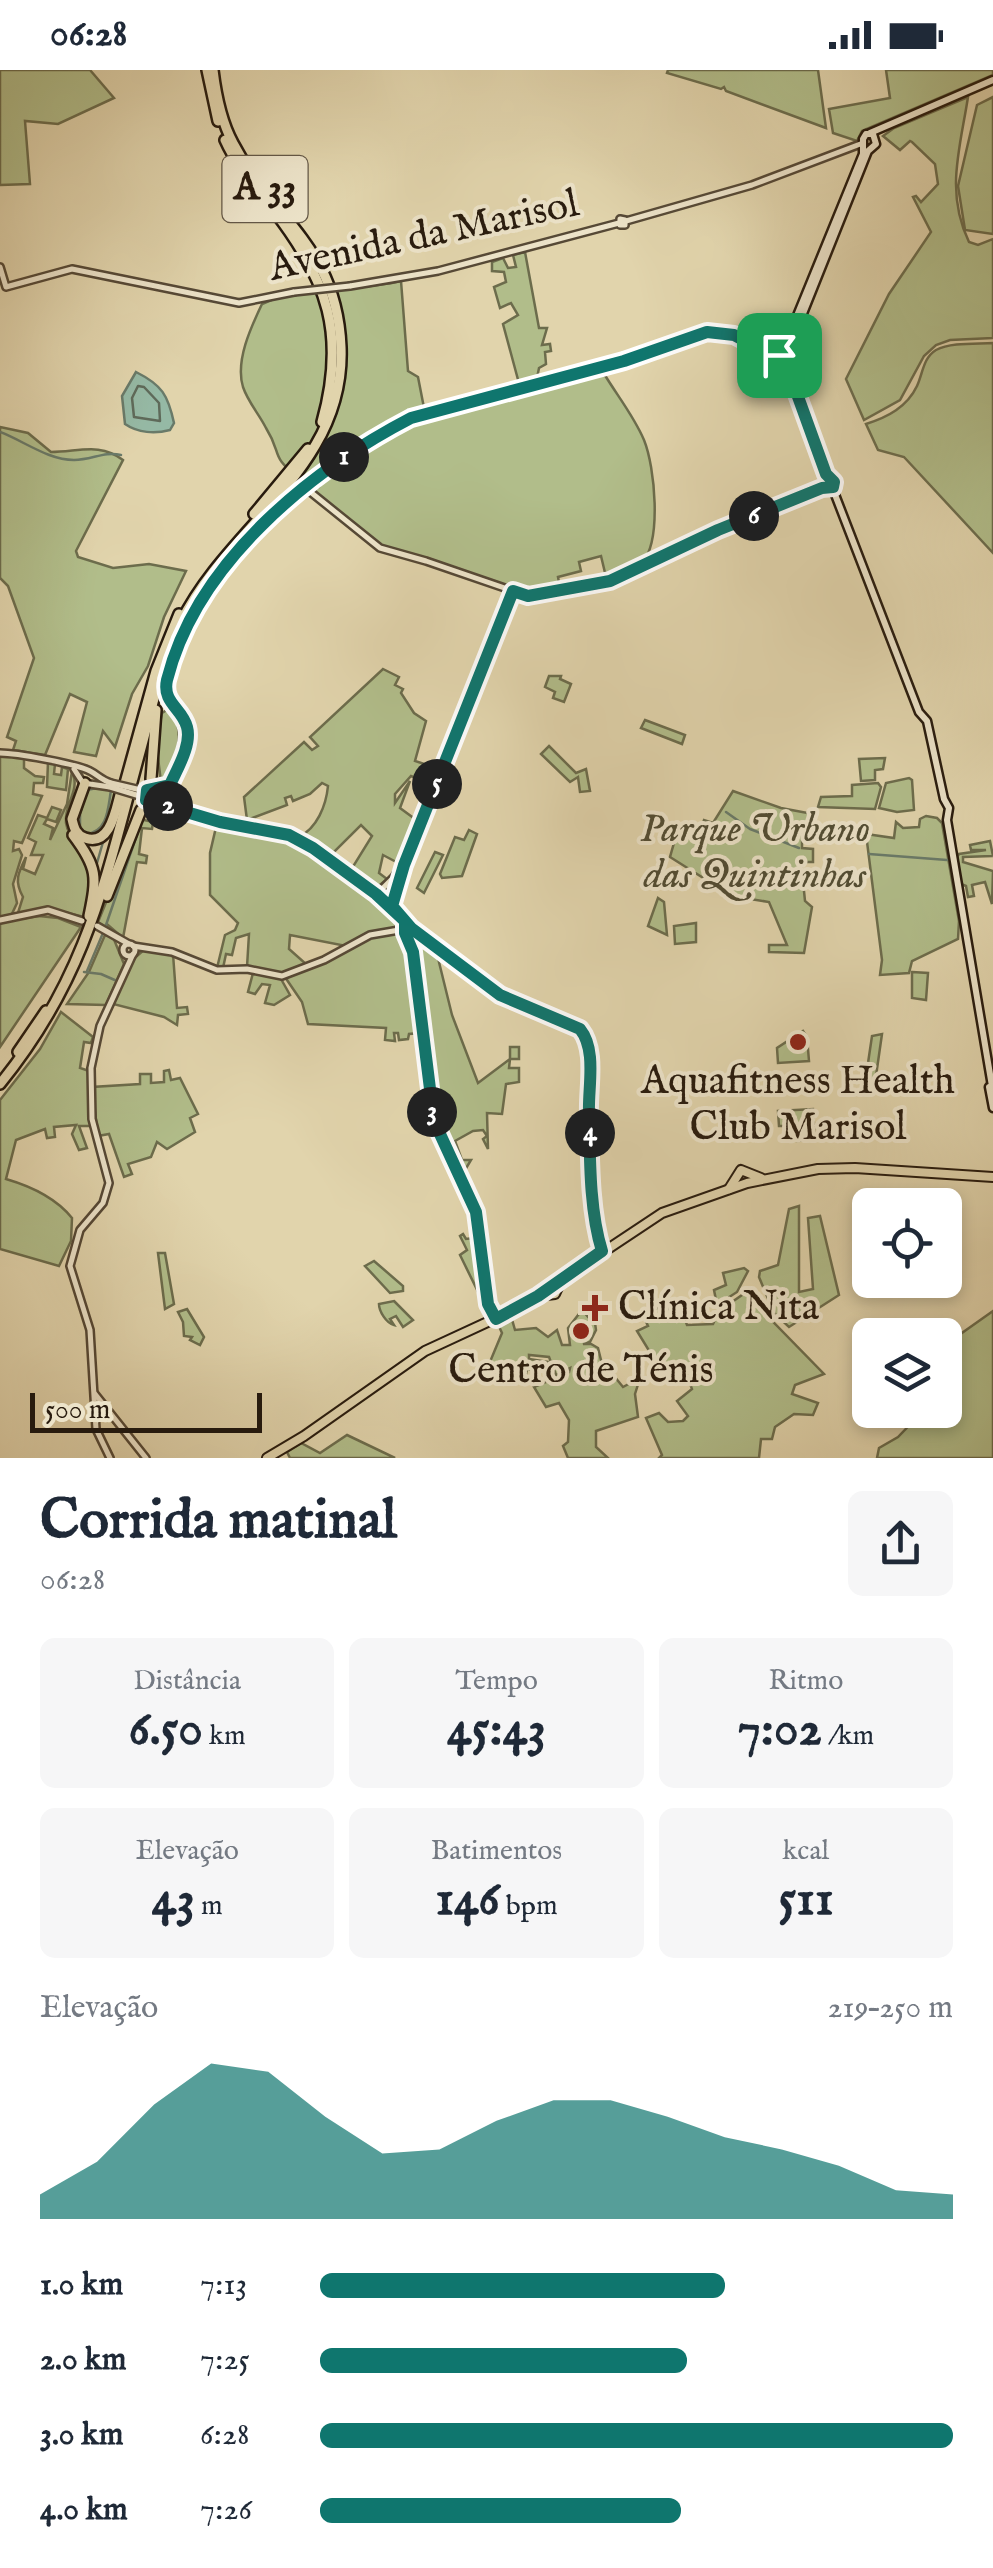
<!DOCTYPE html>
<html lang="pt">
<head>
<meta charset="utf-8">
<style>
  body { margin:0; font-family:"IM FELL English",serif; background:#f6f6f7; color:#1f2937; height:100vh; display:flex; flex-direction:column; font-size:38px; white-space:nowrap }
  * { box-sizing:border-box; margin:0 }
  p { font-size:32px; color:#747a83 }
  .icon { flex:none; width:55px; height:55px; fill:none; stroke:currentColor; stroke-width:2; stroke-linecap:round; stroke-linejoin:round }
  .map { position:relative; height:1388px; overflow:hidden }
  .drawer { display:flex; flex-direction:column; background:#fff; flex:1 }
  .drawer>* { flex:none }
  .fabs { position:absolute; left:852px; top:1118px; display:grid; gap:20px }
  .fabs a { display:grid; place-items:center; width:110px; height:110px; border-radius:15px; background:#fff; box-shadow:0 5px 15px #0003; font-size:50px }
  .scale { position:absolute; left:30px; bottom:25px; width:232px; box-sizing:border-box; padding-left:10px; border:5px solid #281b0e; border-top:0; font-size:28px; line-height:35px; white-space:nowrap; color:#281b0e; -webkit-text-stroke:8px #ece3c9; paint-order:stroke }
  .pin { position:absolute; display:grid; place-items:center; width:85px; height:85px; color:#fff; margin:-42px; border-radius:20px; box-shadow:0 5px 15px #0006 }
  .km { position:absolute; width:50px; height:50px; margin:-25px; border-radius:50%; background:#222; color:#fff; font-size:28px; line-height:50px; text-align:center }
  .round { display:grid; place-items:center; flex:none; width:105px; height:105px; border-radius:15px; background:#f6f6f7 }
  .overview { display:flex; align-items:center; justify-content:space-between; height:170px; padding:0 40px }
  h1 { font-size:55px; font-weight:800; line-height:75px }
  .figures { display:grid; grid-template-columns:repeat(3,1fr); gap:15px; height:170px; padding:10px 40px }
  .figures div { display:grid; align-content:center; border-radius:15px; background:#f6f6f7; text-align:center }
  .figures b { font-size:50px; font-weight:800 }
  .figures small { font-size:28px; font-weight:400 }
  .figures p { font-size:28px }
  .chart { height:280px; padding:20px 40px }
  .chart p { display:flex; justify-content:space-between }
  .chart svg { width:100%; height:180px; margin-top:10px; fill:#0f766e; opacity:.7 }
  ul { padding:0 40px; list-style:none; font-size:32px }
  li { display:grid; grid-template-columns:160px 120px 1fr; align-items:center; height:75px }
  li i { height:25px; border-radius:12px; background:#0f766e }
  .status { display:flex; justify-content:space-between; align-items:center; height:70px; padding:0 50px; background:#fff; direction:ltr }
  .status svg { height:28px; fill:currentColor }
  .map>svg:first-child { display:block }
  .green { fill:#b1bd8a; stroke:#6c6c4c; stroke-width:2.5 }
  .water { fill:#95b9a5; stroke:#697a69; stroke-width:2.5 }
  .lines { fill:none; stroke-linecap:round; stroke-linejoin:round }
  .shore { stroke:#5e6a5a; stroke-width:2.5 }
  .stream { stroke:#697a69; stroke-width:2.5 }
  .tertiary-casing { stroke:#564936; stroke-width:10 }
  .secondary-casing { stroke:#281b0e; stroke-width:11 }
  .primary-casing { stroke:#281b0e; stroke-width:12 }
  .motorway-casing { stroke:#281b0e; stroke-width:14 }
  .tertiary { stroke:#ece3c9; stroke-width:5 }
  .secondary { stroke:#ece3c9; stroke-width:6 }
  .primary { stroke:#e1d4ac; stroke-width:8 }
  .motorway { stroke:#e1d4ac; stroke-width:9 }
  .tertiary-bridge-casing { stroke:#564936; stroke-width:10; stroke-linecap:butt }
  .tertiary-bridge { stroke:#ece3c9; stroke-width:5 }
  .route-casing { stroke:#fff; stroke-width:20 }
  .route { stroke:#0f766e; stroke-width:12 }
  .poi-dot { fill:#8f2418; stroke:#ece3c9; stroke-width:4 }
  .labels { text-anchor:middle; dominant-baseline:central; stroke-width:8; stroke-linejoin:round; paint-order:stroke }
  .shield { fill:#ece3c9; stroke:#635746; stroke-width:2.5 }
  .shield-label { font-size:38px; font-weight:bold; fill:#281b0e }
  .street-label { font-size:40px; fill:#281b0e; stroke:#ece3c9 }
  .park-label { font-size:40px; font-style:italic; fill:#514c33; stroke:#ece3c9 }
  .poi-label { font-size:40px; fill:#281b0e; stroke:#ece3c9 }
</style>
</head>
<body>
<div class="status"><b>06:28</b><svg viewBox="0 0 49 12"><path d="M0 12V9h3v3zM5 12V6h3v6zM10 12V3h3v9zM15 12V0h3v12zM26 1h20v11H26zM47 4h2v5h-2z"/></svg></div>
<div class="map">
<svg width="993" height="1388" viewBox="0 0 993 1388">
  <rect width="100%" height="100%" fill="#e1d4ac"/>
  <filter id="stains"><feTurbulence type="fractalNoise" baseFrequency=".002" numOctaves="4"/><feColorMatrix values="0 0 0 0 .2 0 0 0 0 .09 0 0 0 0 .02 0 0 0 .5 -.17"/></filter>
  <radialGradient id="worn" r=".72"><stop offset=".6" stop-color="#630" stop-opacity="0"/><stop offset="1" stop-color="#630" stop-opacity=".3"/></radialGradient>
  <g class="green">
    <path d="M0 0H90L114 28 58 54 25 51 30 114 0 115Z"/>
    <path d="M668 0H818L826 58 726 21 724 17 721 19 667 3Z"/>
    <path d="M886 0H993V5L862 61 857 71 833 63 829 39 890 28Z"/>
    <path d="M968 27C960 79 945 122 969 172L978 175 993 169V268L950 270 936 275 924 286 900 330 864 350 846 309 889 224 931 162 913 127 916 126 921 132 938 114 935 94 912 72 910 71 900 80 883 66 894 58Z"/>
    <path d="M993 27V164L965 160 958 116 977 35Z"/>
    <path d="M525 182 539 258H547L542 275 550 274 551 281 545 282 546 294 539 298 536 313 520 317 503 254 518 245 511 233 500 238 494 217 506 212 504 202 492 201V192L503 188 508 198 516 197 513 185Z"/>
    <path d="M401 211 408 301 418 307 425 343C373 360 323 397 281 430L299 408C269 385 283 385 266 358 259 344 248 332 243 317 235 291 251 257 262 234 305 214 356 222 401 211Z"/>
    <path d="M993 273V483L904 387 878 380 866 354C888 347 907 337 917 316 923 303 923 288 936 280 951 272 976 274 993 273Z"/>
    <path d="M603 302C616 324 634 346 644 370 655 397 662 471 642 493 634 501 619 506 607 511L601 486 579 492 581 501 558 507 560 518 526 523 427 488 385 479 309 417H319L324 406 331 401 415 350Z"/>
    <path d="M0 357 28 363 51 382C78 382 100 372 123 390L76 481 78 487 113 498 149 494 186 501 164 547 148 596 132 624 115 677 103 661 96 686 74 682 87 632 70 624 45 685 13 680 16 671 7 667 34 588 8 516 0 508Z"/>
    <path d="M383 599 399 607 395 615 403 619 401 623 414 643 426 651 415 691 440 699 434 715 411 706 395 724V733L410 711 400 738 419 752 402 795 383 785 379 803 387 809 375 819 349 803 372 766 361 755 330 786 299 767C317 758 326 736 328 716L322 713 310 724 293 731 291 726 285 728 287 735 247 750 244 727 304 672 312 680 318 676 310 667Z"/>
    <path d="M549 606H561L560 609 571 614 564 632 553 628 555 622 545 617Z"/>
    <path d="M170 638C186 662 178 690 161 712L156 672 162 643Z"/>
    <path d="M645 650 685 665 682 674 641 658Z"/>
    <path d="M549 676 576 703 586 699 590 721 580 722 578 707 570 712 541 684Z"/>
    <path d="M0 686 24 687V698L35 706 44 707 43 713H34L33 724 42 726 22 773 14 771 13 781 19 779 22 785 13 814 17 833 10 848H0Z"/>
    <path d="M885 688 883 699 875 700V710L861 711 859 689Z"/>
    <path d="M48 692 55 694 54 704 61 705 62 697 68 699 66 720 47 717Z"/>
    <path d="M72 701C81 721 64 733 66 753 68 767 80 774 86 786 97 806 89 827 84 847L48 838 17 846 23 827C14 811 18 803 26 787L23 799 35 804 43 785H31L36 772 28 768 38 745 47 748 52 737 61 740 56 752 47 749 44 754 53 758 50 770 67 734Z"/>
    <path d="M909 708 912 710 914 740 897 742 879 738 886 713Z"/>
    <path d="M878 713 881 717 875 739 818 737 821 727 852 726V715Z"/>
    <path d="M91 715 118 722 109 753 99 765 86 766 75 756 83 718Z"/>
    <path d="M733 721 781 738 813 744V758H802V778L813 779V792H801L805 831 812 837 804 883 769 882V875H787L769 832 732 826 670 787 678 759 714 766 716 761 711 757 701 759 704 750 713 753Z"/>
    <path d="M155 737V745L144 744V750L153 752 152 759 142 758 139 784 147 786 146 793 137 792 123 868 108 855V858L98 852 144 739Z"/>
    <path d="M926 746 937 748 942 753 959 851 958 869 912 891 909 903 880 905 882 890 866 764 894 768 896 752 903 758 919 757 920 749Z"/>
    <path d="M217 753 281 763 383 831 405 854 404 857 369 864 346 876 290 865 289 879 306 894 281 903 247 897 249 864 236 868 232 885 226 884 223 898H217L225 865 235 860 238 853 210 825V783Z"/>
    <path d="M469 760 477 764 462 806 442 808 440 804 455 767 464 770Z"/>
    <path d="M990 771 993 786 963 787V792L993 801 992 834 985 812 972 815 974 826 968 827 966 816 961 814 957 787 959 784 986 780H971L970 775Z"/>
    <path d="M435 782 443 785 424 823 417 818Z"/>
    <path d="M658 828 664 832 667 865 648 856Z"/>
    <path d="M39 846 58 848 81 857 0 977V852Z"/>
    <path d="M696 853V872L675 874 674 856Z"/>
    <path d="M408 860 420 963 409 964 408 969 399 970 398 963H394L395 971 385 970 386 958 308 954 302 932 285 907 323 893 371 866Z"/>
    <path d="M105 865 113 867 124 894 106 935 67 934 89 902Z"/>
    <path d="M417 865 436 880 452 945 478 1013 510 989V977H519V989H510L509 998H519V1012L506 1014 502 1044 487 1043 488 1079 483 1069 487 1066 483 1060 473 1061 455 1071 462 1090H471L462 1105 435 1047 418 901Z"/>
    <path d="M145 879 173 884 177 938 187 937 188 944 178 945 177 955 164 947 113 934 130 892Z"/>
    <path d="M912 902 928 903 926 930 912 928Z"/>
    <path d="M253 903 281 909 290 925 274 935 265 933 270 915 262 914 255 924 248 922Z"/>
    <path d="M61 942 93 967 91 973 84 972 80 998 89 1001 91 1056H79L87 1078 79 1080 72 1064 76 1055 54 1057 55 1067 47 1068 45 1059 16 1070 6 1109C30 1116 56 1128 72 1148L71 1171 59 1196 0 1179V1030L40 979Z"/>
    <path d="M803 961 807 967 809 991 778 993 777 978Z"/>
    <path d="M882 964 875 1013 864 1020 872 966Z"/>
    <path d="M169 1000 171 1010 180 1008 198 1044 190 1048 195 1062 167 1079 157 1072 151 1087 128 1094 132 1104 124 1107 109 1064 98 1066 92 1017 140 1014V1004H151V1013L164 1012V1001Z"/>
    <path d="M813 1039 815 1070 797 1071 796 1056H779L778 1041Z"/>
    <path d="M799 1136V1222L813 1219 808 1148 820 1146 839 1225 789 1257 774 1243 759 1207 760 1201 778 1195 789 1139Z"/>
    <path d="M463 1164 466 1169 474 1168 485 1236 460 1185 467 1180 460 1166Z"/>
    <path d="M158 1183H165L174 1234 165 1239Z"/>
    <path d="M374 1191 403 1216V1221L390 1223 365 1196Z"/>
    <path d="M744 1198 748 1201 737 1222 717 1235 714 1220 726 1215 723 1203Z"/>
    <path d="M745 1223 824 1304 795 1315 792 1324 818 1333 813 1345 794 1344 775 1357 772 1369H761L759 1388H659L662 1385 646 1348 659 1343 668 1352 683 1351 688 1346 677 1331 692 1319C687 1302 674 1300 659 1297L637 1261 648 1256 641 1241 664 1237 684 1247 687 1255 713 1254 719 1241Z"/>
    <path d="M394 1231 413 1250 403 1257 396 1246 390 1249 394 1255C386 1253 379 1241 379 1234Z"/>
    <path d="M187 1239 204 1267 200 1275 190 1270 192 1267 184 1266 183 1252 178 1242Z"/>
    <path d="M582 1240 589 1248 597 1247 600 1251 595 1253 596 1260 590 1272 583 1274H591L598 1278 601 1290 623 1317 640 1308 635 1324 638 1347 596 1361V1377L608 1388H568L563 1376 568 1372 569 1350 559 1333 546 1337 534 1317 569 1302 570 1298 556 1305 549 1287 529 1285V1289L549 1292 548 1302 527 1299 524 1314 487 1299 502 1263 497 1252 511 1246 515 1260 536 1258 548 1267 557 1260 562 1275H570L568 1258Z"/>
    <path d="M993 1241V1388H877L879 1378 898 1367 924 1340H945V1275Z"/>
    <path d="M347 1365 395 1388H290L287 1382 301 1373 320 1383Z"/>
  </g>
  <path class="water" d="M136 302C162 315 168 325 174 353L170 360C155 364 138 363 125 354L122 326Z"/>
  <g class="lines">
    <path class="shore" d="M138 316 144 317 159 333 160 351 134 347 132 328Z"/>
    <g class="stream">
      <path d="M0 362C24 371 48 390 74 390 92 390 104 381 121 385"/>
      <path d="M145 715 148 686"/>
      <path d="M97 718 87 720 80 744V758L86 764C108 762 108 738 111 720"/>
      <path d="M726 742 750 759 799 778"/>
      <path d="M88 776 98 802"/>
      <path d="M869 784 947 790"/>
      <path d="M97 793 103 772"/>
      <path d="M113 800 121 780"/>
      <path d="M106 855 143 747"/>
      <path d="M87 901 103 863"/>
      <path d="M84 902 101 904 117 911"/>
    </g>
    <defs>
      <g id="tertiary">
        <path d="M620 149 625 150V155H620Z"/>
        <path d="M626 151 752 115 863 73"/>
        <path d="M0 197 6 217 72 199 239 233 294 222"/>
        <path d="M350 216 438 201 619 153"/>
        <path d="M303 416 380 478 426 491 528 526 610 511 718 460 827 418"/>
        <path d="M782 431 825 413"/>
        <path d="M0 683C16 683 77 694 90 701 98 705 101 710 111 713"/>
        <path d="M74 699 83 713 110 717"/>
        <path d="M168 726 188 667 185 652 170 634 166 621 185 564 230 491 285 431 321 402 411 348 624 291 703 262H726L777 288"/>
        <path d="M143 727 149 733 289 765 313 778 377 824 411 858 500 925 583 961 590 999 593 1119 602 1181"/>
        <path d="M377 824 394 807 408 786 513 521"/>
        <path d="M392 836 403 796"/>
        <path d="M0 850 48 840 82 851"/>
        <path d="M97 856 129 874"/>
        <path d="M413 864 434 1051 475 1142 488 1234 496 1247"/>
        <circle cx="129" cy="880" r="6"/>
        <path d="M133 876 172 882 217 900 247 899 282 906 324 890 370 865 405 859"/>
        <path d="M95 1324 146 1388"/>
        <path d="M110 1388 96 1359 90 1260 70 1196 80 1160 103 1133 109 1113 92 1049 91 998 100 956 133 884"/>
      </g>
      <g id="secondary">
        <path d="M870 63 993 10"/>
        <path d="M780 293 777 288 783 280 863 84V69L866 64H873L876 74 868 81 784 291 827 404 834 412V422L919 642 927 651 944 729 949 738 947 750 993 1022"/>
        <path d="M989 1017 993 1038"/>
      </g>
      <g id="primary">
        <path d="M729 1119 741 1100 761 1108"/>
        <path d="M539 1226 555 1224 562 1209"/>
        <path d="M267 1388 304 1366 425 1281 522 1236 662 1143 747 1113 818 1099 855 1098 993 1107"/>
      </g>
      <g id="motorway">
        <path d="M207 0 218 51"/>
        <path d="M225 70C237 97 257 118 274 141 328 210 346 266 322 352"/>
        <path d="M254 444 308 379"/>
        <path d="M156 640 151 709 158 719"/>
        <path d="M85 713 72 749C74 758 76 765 85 768 111 777 116 738 121 721"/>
        <path d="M122 724 156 601 179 544"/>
        <path d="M73 765C98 798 97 807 89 846"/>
        <path d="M107 826 141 740 153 734"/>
        <path d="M18 982 46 941"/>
        <path d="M0 1014C87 907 105 811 140 682 152 638 161 593 181 552 229 454 346 398 341 277 337 176 273 150 233 73 221 51 216 25 213 0"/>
      </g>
    </defs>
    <use href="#tertiary" class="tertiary-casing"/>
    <use href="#secondary" class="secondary-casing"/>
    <use href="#primary" class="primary-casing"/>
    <use href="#motorway" class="motorway-casing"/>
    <use href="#tertiary" class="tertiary"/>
    <use href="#secondary" class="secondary"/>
    <use href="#primary" class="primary"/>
    <use href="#motorway" class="motorway"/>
    <defs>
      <g id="tertiary-bridge">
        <path d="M294 222 350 216"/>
        <path d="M111 713 141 720"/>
        <path d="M110 717 143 727"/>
      </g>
    </defs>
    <use href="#tertiary-bridge" class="tertiary-bridge-casing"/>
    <use href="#tertiary-bridge" class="tertiary-bridge"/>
  </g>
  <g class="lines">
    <defs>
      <path id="route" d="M779 285 777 288 734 265 707 262 624 291 411 348C309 401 196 494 167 610 162 633 182 638 187 657 192 675 177 699 170 715L147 720 146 730 220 752 289 765 313 778 376 824 405 851V863L413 882 434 1051 476 1142 488 1234 496 1249 538 1226 602 1181C589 1139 590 1086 589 1042 588 1017 597 980 580 959L500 925 411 858 392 836 404 795 513 521 528 526 610 511 718 460 822 418 833 417 834 412 826 404 784 288 779 285"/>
    </defs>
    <use href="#route" class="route-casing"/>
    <use href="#route" class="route"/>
  </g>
  <g class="poi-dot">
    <circle cx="798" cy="972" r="10"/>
    <path d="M590 1223h10v10h10v10h-10v10h-10v-10h-10v-10h10z"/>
    <circle cx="581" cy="1261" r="10"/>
  </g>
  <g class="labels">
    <rect class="shield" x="222.5" y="86" width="85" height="66" rx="8"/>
    <g class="shield-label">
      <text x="265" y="119">A 33</text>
    </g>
    <g class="street-label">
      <text transform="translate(424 167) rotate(-12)">Avenida da Marisol</text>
    </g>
    <g class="park-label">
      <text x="755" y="760">Parque Urbano<tspan x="755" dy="46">das Quintinhas</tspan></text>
    </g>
    <g class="poi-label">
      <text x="798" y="1012">Aquafitness Health<tspan x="798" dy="46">Club Marisol</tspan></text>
      <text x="618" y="1238" text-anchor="start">Clínica Nita</text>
      <text x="581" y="1301">Centro de Ténis</text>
    </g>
  </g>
  <rect width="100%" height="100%" filter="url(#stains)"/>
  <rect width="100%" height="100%" fill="url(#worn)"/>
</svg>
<div class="fabs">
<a><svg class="icon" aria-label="locate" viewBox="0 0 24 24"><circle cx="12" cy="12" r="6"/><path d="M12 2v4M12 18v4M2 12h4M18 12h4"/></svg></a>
<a><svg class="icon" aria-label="layers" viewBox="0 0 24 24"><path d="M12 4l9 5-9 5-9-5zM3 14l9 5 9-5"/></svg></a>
</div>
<div class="scale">500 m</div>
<div class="pin" style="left:779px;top:285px;background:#1e9e55"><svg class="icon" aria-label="arrive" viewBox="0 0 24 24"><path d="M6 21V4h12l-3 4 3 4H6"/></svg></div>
<b class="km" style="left:344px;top:387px">1</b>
<b class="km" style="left:168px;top:736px">2</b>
<b class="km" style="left:432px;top:1042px">3</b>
<b class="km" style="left:590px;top:1063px">4</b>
<b class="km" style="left:437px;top:714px">5</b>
<b class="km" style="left:754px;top:446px">6</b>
</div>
<section class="drawer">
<div class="overview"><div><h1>Corrida matinal</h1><p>06:28</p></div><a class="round"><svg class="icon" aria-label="share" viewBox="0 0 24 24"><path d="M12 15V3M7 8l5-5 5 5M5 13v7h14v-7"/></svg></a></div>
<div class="figures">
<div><p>Distância</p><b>6.50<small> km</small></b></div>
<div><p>Tempo</p><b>45:43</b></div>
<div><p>Ritmo</p><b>7:02<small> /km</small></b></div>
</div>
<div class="figures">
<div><p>Elevação</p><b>43<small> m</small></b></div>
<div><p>Batimentos</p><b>146<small> bpm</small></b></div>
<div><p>kcal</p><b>511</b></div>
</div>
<div class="chart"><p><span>Elevação</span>219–250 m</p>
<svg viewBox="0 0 160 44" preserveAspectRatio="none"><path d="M0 44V38L10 30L20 16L30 6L40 8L50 19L60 28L70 27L80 20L90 15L100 15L110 19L120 24L130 27L140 31L150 37L160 38V44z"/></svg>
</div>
<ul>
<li><b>1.0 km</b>7:13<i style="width:64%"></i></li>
<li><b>2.0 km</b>7:25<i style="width:58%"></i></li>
<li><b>3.0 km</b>6:28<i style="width:100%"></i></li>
<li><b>4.0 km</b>7:26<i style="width:57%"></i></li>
</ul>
</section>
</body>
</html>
